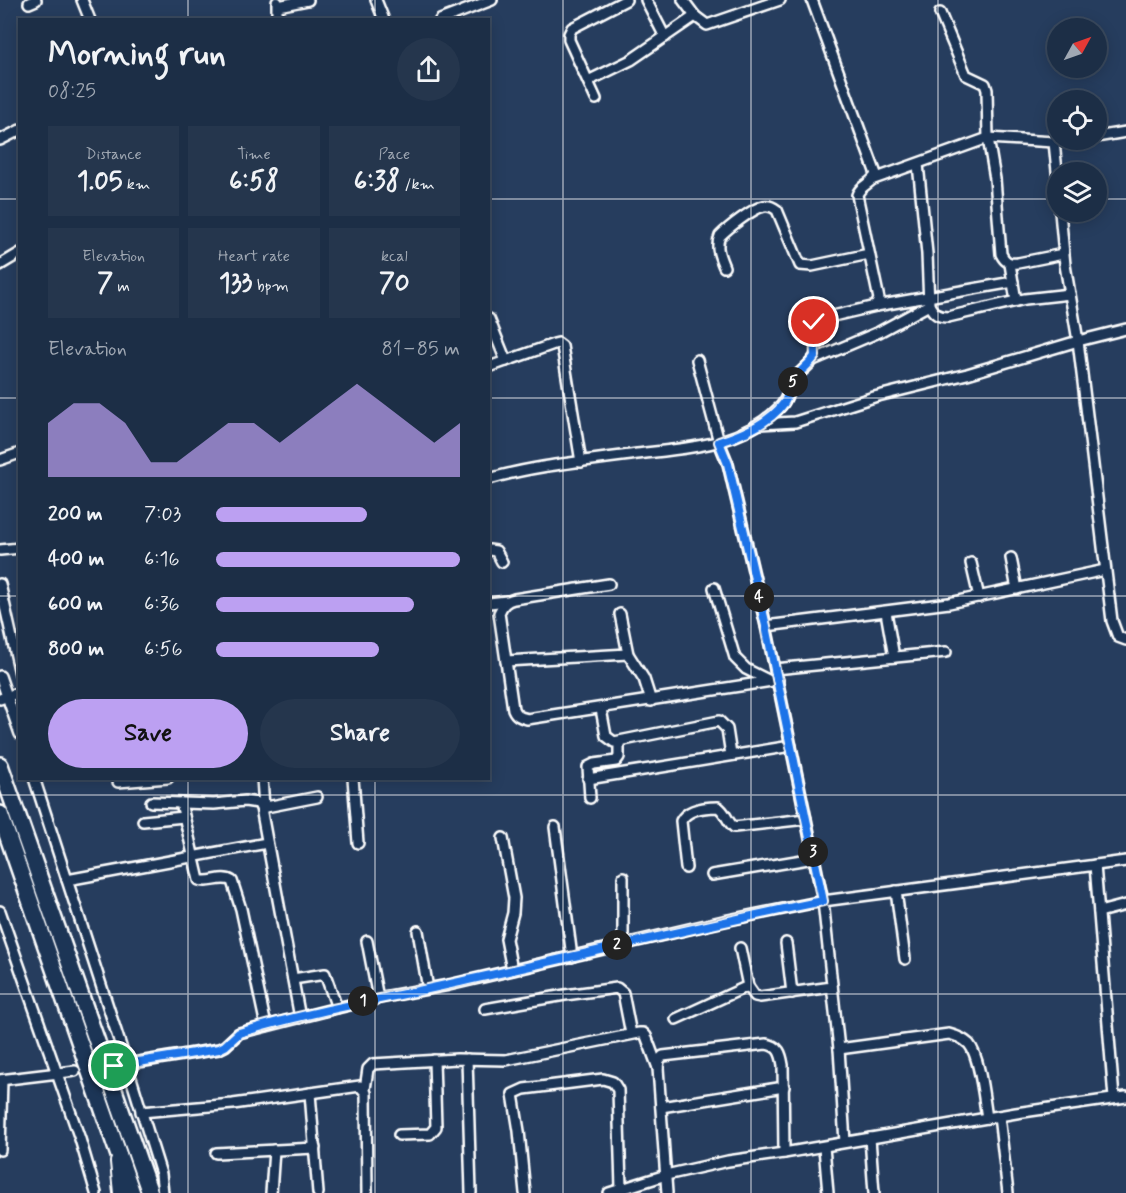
<!DOCTYPE html>
<html lang="en">
<head>
<meta charset="utf-8">
<style>
  body { margin:0; font-family:Mynerve,sans-serif; background:#25364d; color:#f1f3f6; height:100vh; display:flex; flex-direction:column; font-size:22px; white-space:nowrap }
  * { box-sizing:border-box; margin:0 }
  p { font-size:20px; color:#a0a8b3 }
  .icon { flex:none; width:33px; height:33px; fill:none; stroke:currentColor; stroke-width:2; stroke-linecap:round; stroke-linejoin:round }
  .map { position:relative; flex:1; overflow:hidden }
  .side { position:absolute; left:18px; top:18px; width:472px; height:762px; display:flex; flex-direction:column; background:#1c2e46; border-radius:0px; box-shadow:0 3px 15px #0003,0 0 0 2px #3a4a5f }
  .side>* { flex:none }
  .needle { width:39px; rotate:50deg }
  .controls { position:absolute; left:1047px; top:18px; display:grid; gap:12px }
  .controls a { display:grid; place-items:center; width:60px; height:60px; border-radius:50%; background:#1c2e46; box-shadow:0 3px 15px #0003,0 0 0 2px #3a4a5f; font-size:30px }
  .pin { position:absolute; display:grid; place-items:center; width:51px; height:51px; color:#fff; margin:-26px; border:3px solid #fff; border-radius:50%; box-shadow:0 2px 6px #0007 }
  .km { position:absolute; width:30px; height:30px; margin:-15px; border-radius:50%; background:#222; color:#fff; font-size:16px; line-height:30px; text-align:center }
  .round { display:grid; place-items:center; flex:none; width:63px; height:63px; border-radius:32px; background:#25364d }
  .overview { display:flex; align-items:center; justify-content:space-between; height:102px; padding:0 30px }
  h1 { font-size:33px; font-weight:700; line-height:45px }
  .metrics { display:grid; grid-template-columns:repeat(3,1fr); gap:9px; height:102px; padding:6px 30px }
  .metrics div { display:grid; align-content:center; border-radius:0px; background:#25364d; text-align:center }
  .metrics b { font-size:26px; font-weight:700 }
  .metrics small { font-size:16px; font-weight:400 }
  .metrics p { font-size:16px }
  .chart { height:168px; padding:12px 30px }
  .chart p { display:flex; justify-content:space-between }
  .chart svg { width:100%; height:108px; margin-top:6px; fill:#bca0f2; opacity:.7 }
  .action { display:flex; gap:12px; margin-top:auto; padding:12px 30px }
  .action a { flex:1; height:69px; border-radius:36px; background:#bca0f2; color:#111; font-size:24px; font-weight:700; line-height:69px; text-align:center }
  .action a+a { background:#25364d; color:#f1f3f6 }
  ul { padding:0 30px; list-style:none; font-size:20px }
  li { display:grid; grid-template-columns:96px 72px 1fr; align-items:center; height:45px }
  li i { height:15px; border-radius:8px; background:#bca0f2 }
  .map>svg:first-child { display:block }
  .lines { fill:none; stroke-linecap:round; stroke-linejoin:round }
  .minor-casing { stroke:#fff; stroke-width:14 }
  .secondary-casing { stroke:#fff; stroke-width:18 }
  .trunk-casing { stroke:#fff; stroke-width:20 }
  .minor { stroke:#1d3557; stroke-width:9 }
  .secondary { stroke:#1d3557; stroke-width:14 }
  .trunk { stroke:#1d3557; stroke-width:15 }
  .route-casing { stroke:#fff; stroke-width:12 }
  .route { stroke:#1a73e8; stroke-width:8 }
  .grid { fill:none; stroke:#fff; stroke-width:1.5; stroke-opacity:0.55 }
</style>
</head>
<body>
<div class="map">
<svg width="1126" height="1193" viewBox="0 0 1126 1193">
  <rect width="100%" height="100%" fill="#263d5e"/>
  <filter id="ink" filterUnits="userSpaceOnUse"><feTurbulence type="fractalNoise" baseFrequency=".0167" numOctaves="2"/><feDisplacementMap in="SourceGraphic" scale="12" xChannelSelector="R" yChannelSelector="G"/><feConvolveMatrix kernelMatrix="1 2 1 2 8 2 1 2 1" color-interpolation-filters="sRGB"/></filter>
  <g filter="url(#ink)">
    <g class="lines">
      <defs>
        <g id="minor">
          <path d="M82 0 90 20"/>
          <path d="M376 0 384 20"/>
          <path d="M646 0 665 37"/>
          <path d="M683 0 695 16 707 25 780 0"/>
          <path d="M29 3 36 0"/>
          <path d="M278 6 308 0"/>
          <path d="M940 13 966 75 985 84 987 90 988 138 995 179 1001 254C1005 262 1009 264 1018 263L1063 254"/>
          <path d="M277 20V2"/>
          <path d="M440 20 492 0"/>
          <path d="M588 81 631 60 695 16"/>
          <path d="M596 99 569 40V34L572 28 626 0"/>
          <path d="M1096 137 1126 132"/>
          <path d="M0 140 20 130"/>
          <path d="M1054 142 1058 181"/>
          <path d="M918 164 927 254 929 305C934 314 938 317 948 317L1025 299 1070 294"/>
          <path d="M874 179 988 138 1054 142 1082 140"/>
          <path d="M1060 212 1065 265 1078 341 1112 621 1118 637 1126 640"/>
          <path d="M1010 264 1016 301"/>
          <path d="M0 265 20 253"/>
          <path d="M724 267C720 257 715 247 720 236 728 228 753 208 764 206 769 205 773 207 777 210L800 265 812 266 869 254"/>
          <path d="M876 306 1013 282"/>
          <path d="M489 319 506 361"/>
          <path d="M697 360 719 442 728 464 766 626 823 901 839 1049 845 1142"/>
          <path d="M813 360 879 332 929 305"/>
          <path d="M489 367 554 344 558 343 562 346 581 462"/>
          <path d="M760 424 795 422 874 397 967 374 1078 341 1126 329"/>
          <path d="M0 460 20 453"/>
          <path d="M489 479C536 465 588 461 637 454 688 448 743 446 781 406 788 398 789 387 795 378 801 370 813 364 816 354 818 344 812 333 814 323L820 319 876 306 879 299 857 195C860 185 872 184 876 174L812 0"/>
          <path d="M0 550 20 548"/>
          <path d="M489 550 496 551 502 562"/>
          <path d="M1011 558 1017 589"/>
          <path d="M971 563 979 597"/>
          <path d="M0 584 20 674"/>
          <path d="M609 584 514 599C506 601 502 605 499 613L513 709C516 716 520 717 527 719L778 680"/>
          <path d="M714 588 735 658 746 669 770 681"/>
          <path d="M489 603 507 601"/>
          <path d="M886 612 894 657"/>
          <path d="M620 614 628 654 644 679 651 701"/>
          <path d="M766 626 949 603 1105 570"/>
          <path d="M506 661 628 654"/>
          <path d="M775 669 946 652"/>
          <path d="M0 676 20 734"/>
          <path d="M0 699 20 692"/>
          <path d="M601 709 606 736 614 742 719 721 727 729 731 755"/>
          <path d="M34 778 127 1065 161 1174 163 1193"/>
          <path d="M262 778 264 807"/>
          <path d="M353 778 358 843"/>
          <path d="M588 779 791 746"/>
          <path d="M118 782 168 778"/>
          <path d="M590 798 588 767 594 764 616 761 619 757V742"/>
          <path d="M151 802 214 804 245 801 258 803 261 808 300 1018"/>
          <path d="M181 803 199 880C210 884 222 875 232 881L241 909 266 1026"/>
          <path d="M261 808 317 797"/>
          <path d="M143 821 184 817"/>
          <path d="M555 827 572 957"/>
          <path d="M503 838 514 898 513 913 506 939 512 970"/>
          <path d="M1095 865 1114 1098"/>
          <path d="M686 868 681 821C687 809 706 807 718 807 726 812 727 822 734 827L806 819"/>
          <path d="M712 875 814 858"/>
          <path d="M623 877V944"/>
          <path d="M67 880 267 843"/>
          <path d="M896 891 905 959"/>
          <path d="M0 911 80 1139 96 1193"/>
          <path d="M1099 912 1126 905"/>
          <path d="M418 931 428 989"/>
          <path d="M367 941 378 998"/>
          <path d="M786 943 792 993"/>
          <path d="M740 948 748 986 755 996 760 997 832 987"/>
          <path d="M293 979 325 974 337 1008"/>
          <path d="M485 1009 565 995 617 988 623 993 631 1034"/>
          <path d="M676 1019 748 986"/>
          <path d="M839 1049 949 1034C957 1036 963 1038 969 1044 980 1057 984 1100 987 1118"/>
          <path d="M467 1059 471 1193"/>
          <path d="M114 1066 219 1049 225 1046 239 1033 337 1008 378 998 449 985 723 921 823 901 1126 861"/>
          <path d="M0 1080 75 1071"/>
          <path d="M365 1089 368 1069 373 1064 457 1059 506 1060 639 1033H643L646 1036 658 1068"/>
          <path d="M310 1093 318 1193"/>
          <path d="M661 1107 784 1087"/>
          <path d="M141 1112 233 1104 360 1086 366 1093 367 1193"/>
          <path d="M999 1116 1008 1193"/>
          <path d="M399 1135 430 1134 436 1127 434 1060"/>
          <path d="M870 1138 874 1193"/>
          <path d="M824 1147 828 1193"/>
          <path d="M0 1150 2 1080"/>
          <path d="M216 1153 315 1148"/>
          <path d="M271 1193 274 1150"/>
          <path d="M525 1193 519 1131 513 1094 524 1089 603 1079 613 1082 618 1090 621 1188"/>
          <path d="M609 1193 666 1175 728 1161 784 1153 1016 1113 1126 1097"/>
          <path d="M667 1193 658 1068 659 1060 663 1056 766 1044C779 1046 781 1053 783 1065L784 1153"/>
        </g>
        <path id="secondary" d="M118 1162 121 1193"/>
        <g id="trunk">
          <path d="M0 765 150 1193"/>
          <path d="M0 814 132 1193"/>
        </g>
      </defs>
      <use href="#minor" class="minor-casing"/>
      <use href="#secondary" class="secondary-casing"/>
      <use href="#trunk" class="trunk-casing"/>
      <use href="#minor" class="minor"/>
      <use href="#secondary" class="secondary"/>
      <use href="#trunk" class="trunk"/>
    </g>
  </g>
  <g class="lines" filter="url(#ink)">
    <defs>
      <path id="route" d="M114 1066 219 1049 225 1046 239 1033C314 1010 392 998 468 980 587 954 704 925 823 901L766 626 728 464 719 442C741 435 770 423 784 403 789 395 790 384 796 377 802 369 810 364 815 356L814 322"/>
    </defs>
    <use href="#route" class="route-casing"/>
    <use href="#route" class="route"/>
  </g>
  <path class="grid" d="M188 0V20M375 0V20M563 0V1193M751 0V1193M938 0V1193M0 199H20M489 199H1058M1096 199H1126M0 398H20M489 398H1126M0 596H20M489 596H1126M188 778V1193M375 778V1193M0 795H1126M0 994H1126"/>
</svg>
<div class="controls">
<a><svg class="needle" viewBox="-14 -14 28 28"><path d="M0-13l5 13h-10z" fill="#e53935"/><path d="M0 13l5-13h-10z" fill="#a0a8b3"/></svg></a>
<a><svg class="icon" aria-label="locate" viewBox="0 0 24 24"><circle cx="12" cy="12" r="6"/><path d="M12 2v4M12 18v4M2 12h4M18 12h4"/></svg></a>
<a><svg class="icon" aria-label="layers" viewBox="0 0 24 24"><path d="M12 4l9 5-9 5-9-5zM3 14l9 5 9-5"/></svg></a>
</div>
<div class="pin" style="left:114px;top:1066px;background:#1e9e55"><svg class="icon" aria-label="arrive" viewBox="0 0 24 24"><path d="M6 21V4h12l-3 4 3 4H6"/></svg></div>
<div class="pin" style="left:814px;top:322px;background:#d93025"><svg class="icon" aria-label="check" viewBox="0 0 24 24"><path d="M5 12l5 5 9-10"/></svg></div>
<b class="km" style="left:363px;top:1001px">1</b>
<b class="km" style="left:617px;top:945px">2</b>
<b class="km" style="left:813px;top:852px">3</b>
<b class="km" style="left:759px;top:597px">4</b>
<b class="km" style="left:793px;top:382px">5</b>
<section class="side">
<div class="overview"><div><h1>Morning run</h1><p>08:25</p></div><a class="round"><svg class="icon" aria-label="share" viewBox="0 0 24 24"><path d="M12 15V3M7 8l5-5 5 5M5 13v7h14v-7"/></svg></a></div>
<div class="metrics">
<div><p>Distance</p><b>1.05<small> km</small></b></div>
<div><p>Time</p><b>6:58</b></div>
<div><p>Pace</p><b>6:38<small> /km</small></b></div>
</div>
<div class="metrics">
<div><p>Elevation</p><b>7<small> m</small></b></div>
<div><p>Heart rate</p><b>133<small> bpm</small></b></div>
<div><p>kcal</p><b>70</b></div>
</div>
<div class="chart"><p><span>Elevation</span>81–85 m</p>
<svg viewBox="0 0 160 44" preserveAspectRatio="none"><path d="M0 44V22L10 14L20 14L30 22L40 38L50 38L60 30L70 22L80 22L90 30L100 22L110 14L120 6L130 14L140 22L150 30L160 22V44z"/></svg>
</div>
<ul>
<li><b>200 m</b>7:03<i style="width:62%"></i></li>
<li><b>400 m</b>6:16<i style="width:100%"></i></li>
<li><b>600 m</b>6:36<i style="width:81%"></i></li>
<li><b>800 m</b>6:56<i style="width:67%"></i></li>
</ul>
<div class="action"><a>Save</a><a>Share</a></div>
</section>
</div>
</body>
</html>
